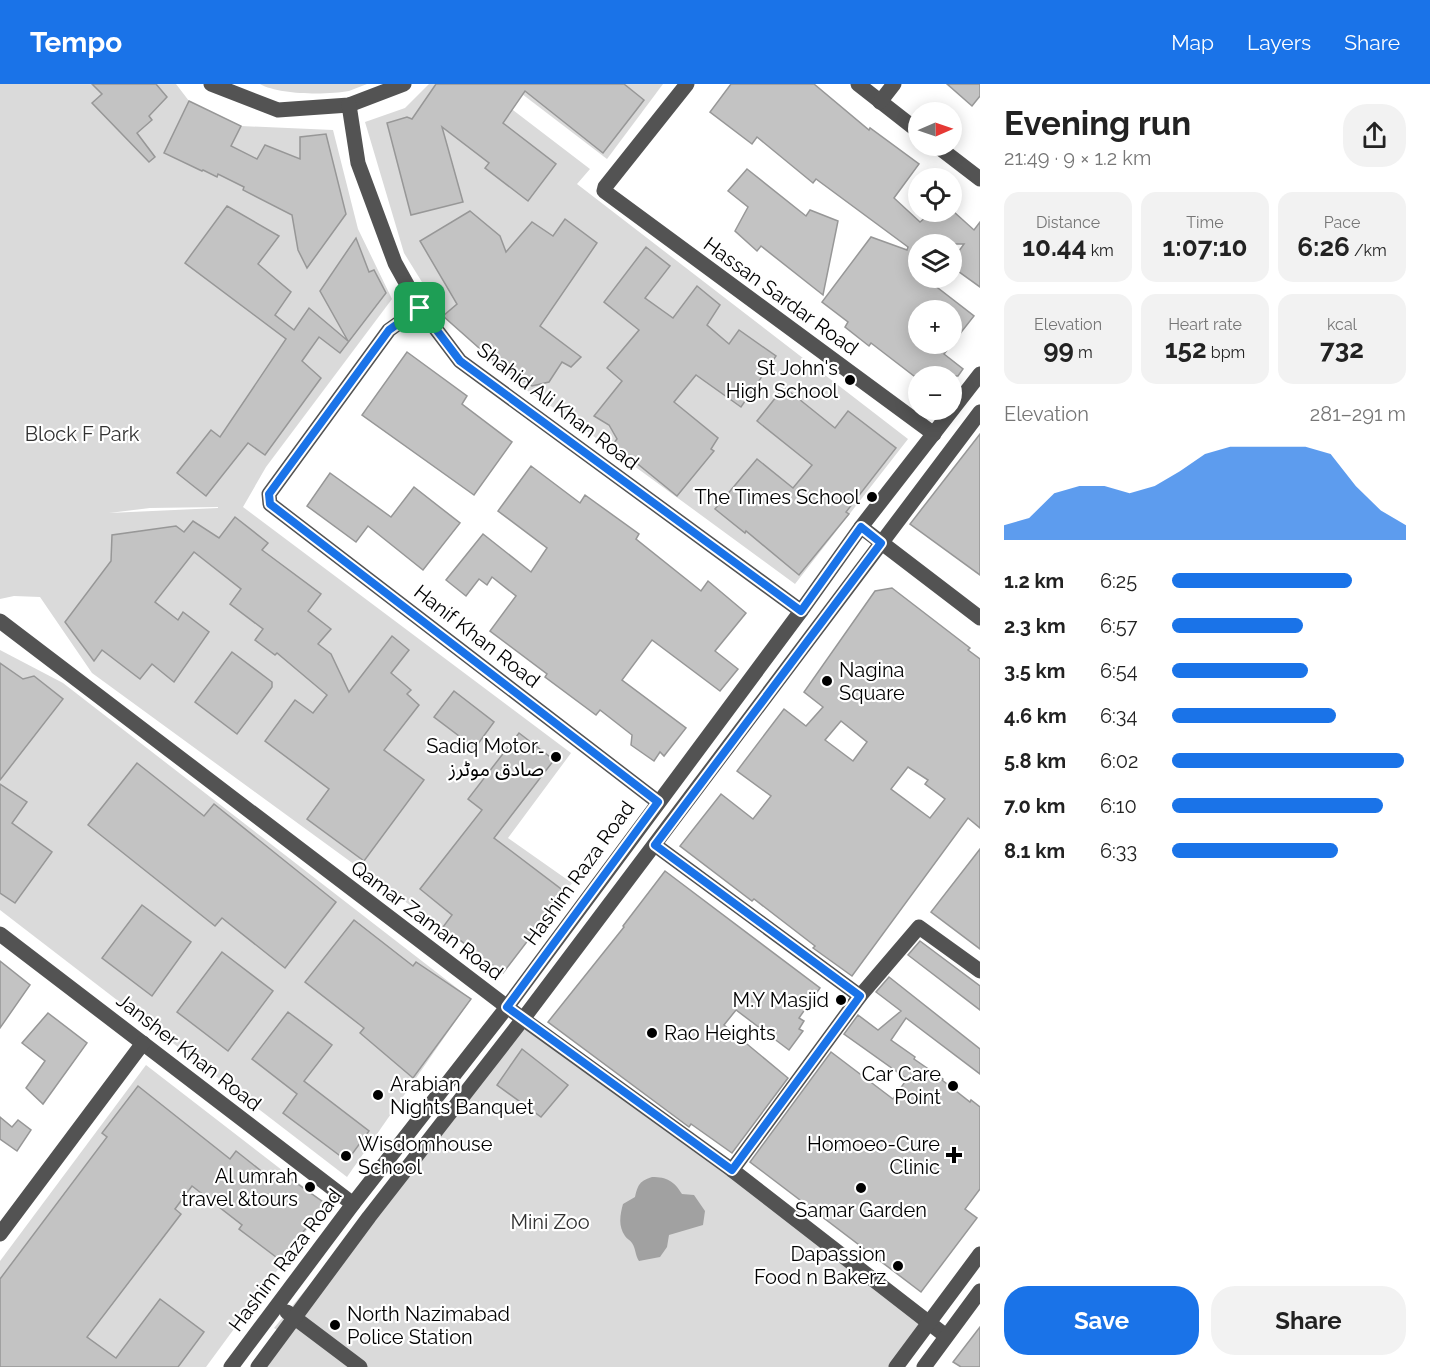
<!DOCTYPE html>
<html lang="en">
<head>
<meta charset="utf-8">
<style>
  body { margin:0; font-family:Raleway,"Noto Sans Arabic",sans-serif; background:#f2f2f2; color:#222; height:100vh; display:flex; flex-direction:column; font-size:22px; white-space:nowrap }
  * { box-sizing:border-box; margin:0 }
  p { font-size:20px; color:#767676 }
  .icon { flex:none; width:33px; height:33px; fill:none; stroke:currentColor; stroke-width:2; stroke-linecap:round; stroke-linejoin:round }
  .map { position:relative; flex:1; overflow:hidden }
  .side { display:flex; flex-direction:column; background:#fff; width:450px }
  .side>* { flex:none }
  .needle { width:39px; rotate:88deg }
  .tools { position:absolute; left:908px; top:18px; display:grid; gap:12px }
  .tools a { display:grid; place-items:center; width:54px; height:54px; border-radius:50%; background:#fff; box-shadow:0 3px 15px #0003; font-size:30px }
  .pin { position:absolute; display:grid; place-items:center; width:51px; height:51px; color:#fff; margin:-26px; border-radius:12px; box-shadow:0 3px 9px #0006 }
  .round { display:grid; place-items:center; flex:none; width:63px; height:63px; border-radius:24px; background:#f2f2f2 }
  .headline { display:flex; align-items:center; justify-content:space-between; height:102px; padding:0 24px }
  h1 { font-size:33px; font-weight:700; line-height:45px }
  .metrics { display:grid; grid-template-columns:repeat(3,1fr); gap:9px; height:102px; padding:6px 24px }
  .metrics div { display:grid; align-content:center; border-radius:15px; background:#f2f2f2; text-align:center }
  .metrics b { font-size:26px; font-weight:700 }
  .metrics small { font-size:16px; font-weight:400 }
  .metrics p { font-size:16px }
  .chart { height:168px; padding:12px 24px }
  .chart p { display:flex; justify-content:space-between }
  .chart svg { width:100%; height:108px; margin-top:6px; fill:#1a73e8; opacity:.7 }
  .button { display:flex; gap:12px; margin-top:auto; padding:12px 24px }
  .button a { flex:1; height:69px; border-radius:24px; background:#1a73e8; color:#fff; font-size:24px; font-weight:700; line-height:69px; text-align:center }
  .button a+a { background:#f2f2f2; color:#222 }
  ul { padding:0 24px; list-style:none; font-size:20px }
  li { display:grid; grid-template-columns:96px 72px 1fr; align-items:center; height:45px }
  li i { height:15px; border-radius:8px; background:#1a73e8 }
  header { display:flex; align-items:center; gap:36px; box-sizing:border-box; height:84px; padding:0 30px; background:#1a73e8; color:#fff }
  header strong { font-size:28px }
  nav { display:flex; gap:33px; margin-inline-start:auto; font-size:21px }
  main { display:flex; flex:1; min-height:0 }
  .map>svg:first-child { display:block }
  .green { fill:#dadada; fill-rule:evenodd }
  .water { fill:#a1a1a1 }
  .building { fill:#c3c3c3; stroke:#979797; stroke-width:1.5; fill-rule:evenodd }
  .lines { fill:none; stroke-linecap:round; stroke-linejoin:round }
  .minor { stroke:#535353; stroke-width:15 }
  .route-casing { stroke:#fff; stroke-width:12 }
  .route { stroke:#1a73e8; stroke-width:8 }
  .poi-dot { fill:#000; stroke:#fff; stroke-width:2 }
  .labels { text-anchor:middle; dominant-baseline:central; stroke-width:4.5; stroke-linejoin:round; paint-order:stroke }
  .street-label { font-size:20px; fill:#000; stroke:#fff }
  .poi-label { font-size:20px; fill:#000; stroke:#fff; text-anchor:end }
  .park-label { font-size:20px; fill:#313131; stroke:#fff }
</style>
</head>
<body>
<header>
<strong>Tempo</strong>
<nav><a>Map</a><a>Layers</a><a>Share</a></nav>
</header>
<main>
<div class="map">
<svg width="980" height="1283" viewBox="0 0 980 1283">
  <rect width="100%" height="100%" fill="#fff"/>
  <g class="green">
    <path d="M0 0H176L189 17 241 42 333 46 358 145 392 215 266 383 243 423 571 669 508 754 572 799 503 889 92 589 40 513 14 512 0 515ZM218 423V424L109 429 150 424Z"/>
    <path d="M260 0H367C361 2 355 5 349 7 327 11 279 11 260 0Z"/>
    <path d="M429 0H479L590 85 577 100 908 355 795 500 566 332 523 304 443 232 404 169 365 38 405 24Z"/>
    <path d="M509 0H663L607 75Z"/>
    <path d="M0 566 63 599 471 915 347 1093 0 826Z"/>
    <path d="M527 938 929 1240 896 1283H258L282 1249 274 1244Z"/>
    <path d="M146 981 326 1120 206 1283H0V1177Z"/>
  </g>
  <path class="water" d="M652 1093C667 1093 674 1097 682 1110L694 1111 705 1127 703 1141 669 1151 667 1163 660 1173 639 1177C635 1171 636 1165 632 1159 630 1156 627 1155 625 1152 618 1142 620 1131 623 1120L635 1113C638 1100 640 1097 652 1093Z"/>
  <g class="building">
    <path d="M92 0H156L167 13 149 32 152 36 137 49 155 73 149 78 92 19 102 10Z"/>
    <path d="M436 0H624L644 16 603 69 525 7 503 39 556 80 528 117 485 84 489 79 442 43 463 118 411 131 387 39 407 33 412 35Z"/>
    <path d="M731 0H814L869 46 870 44 919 80 894 114 920 138 932 128H954L974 146 980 138V203L951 182V178L964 160H918V194H925L974 232 944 270 963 285 958 292H914L871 259 869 262 845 243 848 238 822 218 871 153 907 166 908 163 816 95 813 99 757 53 752 60 710 28ZM918 226H951V260H918Z"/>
    <path d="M947 0H980V12L972 22Z"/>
    <path d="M189 17 241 42 231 62 257 75 265 61 300 75V53L326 50 346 130 307 184 298 166 292 131 243 106 244 103 218 90 217 93 203 86 202 87 164 69Z"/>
    <path d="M747 85 806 132 810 126 838 137 823 211 761 162 757 167 735 147 748 123 728 107Z"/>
    <path d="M227 122 279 152 258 180 291 208 275 231 294 246 309 224 348 257 320 207 356 154 369 188 374 186 386 209 340 269 319 253 302 277 321 294 265 371 248 359 206 412 177 389 211 346 220 353 286 255 185 179Z"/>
    <path d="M470 127 500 152 506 168 532 138 553 152 565 135 597 159 540 242 581 273 571 283 562 278 549 298 532 302 507 285 505 287 443 232 457 220 420 157Z"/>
    <path d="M646 163 670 182 645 214 673 234 697 202 720 221 707 241 729 260 739 246 776 272 741 323 696 291 674 318 718 354 711 365 714 367 677 412 629 373 628 375 613 360 617 355 609 341 594 332 622 297 607 284 639 246 604 218Z"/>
    <path d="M407 268 467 312 462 320 512 358 474 411 362 331Z"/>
    <path d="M784 303 835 344 848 327 896 364 846 428 849 430 799 491 746 447 745 449 715 425 757 375 793 404 812 381 757 337Z"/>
    <path d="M980 350V491L910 440Z"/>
    <path d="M531 382 580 419 585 411 639 450 636 455 701 507 708 497 746 529 715 567 738 585 720 607 652 556 622 596 686 644 664 672 660 668 654 677 631 661 632 651 600 626 596 631 545 593 547 590 490 547 516 512 492 493 487 501 479 495 466 512 446 496 483 450 531 488 547 464 498 427Z"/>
    <path d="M330 389 391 433 414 403 460 439 423 486 368 442 356 458 307 422Z"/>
    <path d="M235 433 268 459 262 466 321 510 308 527 331 545 318 560 331 570 349 608 392 552 409 566 391 589 411 606 407 610 419 621 384 666 424 696 364 777 307 735 329 705 265 657 295 616 313 629 327 611 277 569 275 571 255 556 263 545 230 520 241 505 194 468 155 518 178 536 183 528 209 548 174 598 152 580 140 595 102 566 94 577 65 538 111 477 112 451 176 442 184 448 193 437 219 454Z"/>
    <path d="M892 504 970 564 968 566 980 575V744L968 734 852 892 813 864 815 862 754 815 752 817 680 762 721 710 753 735 771 712 737 687 784 625 806 642 823 623 804 608 875 507ZM841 637 867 658 853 677 825 656ZM908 683 928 696 925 700 945 715 930 734 891 705Z"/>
    <path d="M232 568 272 598V603L237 650 195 618Z"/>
    <path d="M0 579 23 595 34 592 63 615 0 696Z"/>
    <path d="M454 607 494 638 475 664 434 633Z"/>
    <path d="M519 649 554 676 494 754 565 808 503 889 443 843 452 831 420 805 482 726 468 715Z"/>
    <path d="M137 679 204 732 214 720 336 818 285 884 222 834 215 842 88 741Z"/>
    <path d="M0 700 27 718 12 739 52 768 15 819 0 809Z"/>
    <path d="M980 765V865L931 828Z"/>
    <path d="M665 787 820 904 799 934 804 937 799 945 803 947 789 966 736 926 724 941 788 994 732 1069 691 1040 689 1043 548 938 624 843 623 842Z"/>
    <path d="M142 821 191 858 152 912 102 874Z"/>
    <path d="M354 836 413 882 416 878 471 915 413 994 360 949 364 944 305 898Z"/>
    <path d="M920 857 980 902V926L908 871Z"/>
    <path d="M222 868 273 907 228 967 177 928Z"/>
    <path d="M0 877 30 901 0 944Z"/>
    <path d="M889 893 980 965V990L906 934 891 956 915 973 914 975 943 995 942 996 970 1018 971 1016 980 1023V1105L965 1125 977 1134 921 1208 750 1078 831 968 893 1015 907 995 844 950 858 931 878 946 901 927 876 908Z"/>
    <path d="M288 928 332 961 304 997 369 1047 347 1077 283 1029 297 1010 252 975Z"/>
    <path d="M48 929 87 959 43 1020 26 1004 45 977 22 959Z"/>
    <path d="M522 965 568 1001 541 1033 497 1001Z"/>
    <path d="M138 1002 230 1075 236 1067 275 1098 282 1089 326 1120 280 1176 239 1145 242 1141 192 1102 175 1125 181 1130 87 1253 116 1274 160 1215 204 1248 178 1283H0V1195L107 1053 102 1049Z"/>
    <path d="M0 1033 12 1043 18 1036 31 1046 17 1067 0 1055Z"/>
    <path d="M980 1243V1283H961L953 1278Z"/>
  </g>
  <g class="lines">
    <g class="minor">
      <path d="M211 0 278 26 349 21 404 0"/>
      <path d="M687 0 605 103 604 107 934 350"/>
      <path d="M858 0 918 47"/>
      <path d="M880 18 894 0"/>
      <path d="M349 21 358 79 395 179 420 224 460 277 801 527"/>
      <path d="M937 62 980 95"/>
      <path d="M420 224 389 246 269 410 270 420 658 718"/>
      <path d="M861 443 980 534"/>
      <path d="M0 537 523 935 732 1086 946 1252"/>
      <path d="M655 761 860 912"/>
      <path d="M0 850 353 1120"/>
      <path d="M732 1086 860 912 919 843 980 887"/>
      <path d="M0 1150 143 959"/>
      <path d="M287 1228 360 1283"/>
      <path d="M231 1283 353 1120 507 923 801 527 861 443 980 290"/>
      <path d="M258 1283 369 1133 523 935 980 328"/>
      <path d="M896 1283 980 1170"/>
      <path d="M924 1283 980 1207"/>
    </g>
  </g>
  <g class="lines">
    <defs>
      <path id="route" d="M420 224 460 277 801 527 861 443 881 459 655 761 860 912 732 1086 507 923 658 718 270 420 269 410 389 246Z"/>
    </defs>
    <use href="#route" class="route-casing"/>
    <use href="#route" class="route"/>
  </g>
  <g class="poi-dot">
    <circle cx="850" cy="296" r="6"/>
    <circle cx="872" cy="413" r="6"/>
    <circle cx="827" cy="597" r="6"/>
    <circle cx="556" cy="673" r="6"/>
    <circle cx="841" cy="916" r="6"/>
    <circle cx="652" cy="949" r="6"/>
    <circle cx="953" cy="1002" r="6"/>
    <circle cx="378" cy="1011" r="6"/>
    <path d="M951 1062h6v6h6v6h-6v6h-6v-6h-6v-6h6z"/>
    <circle cx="346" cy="1072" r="6"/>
    <circle cx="310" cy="1103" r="6"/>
    <circle cx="861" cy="1104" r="6"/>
    <circle cx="898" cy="1182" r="6"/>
    <circle cx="335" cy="1241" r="6"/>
  </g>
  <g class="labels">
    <g class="street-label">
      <text transform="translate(781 212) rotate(36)">Hassan Sardar Road</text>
      <text transform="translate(558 322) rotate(37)">Shahid Ali Khan Road</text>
      <text transform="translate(477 552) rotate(38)">Hanif Khan Road</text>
      <text transform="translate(579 789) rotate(-54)">Hashim Raza Road</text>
      <text transform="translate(427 836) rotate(37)">Qamar Zaman Road</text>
      <text transform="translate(189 968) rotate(38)">Jansher Khan Road</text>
      <text transform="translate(285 1176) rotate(-53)">Hashim Raza Road</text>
    </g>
    <g class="poi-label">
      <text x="838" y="284">St John's<tspan x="838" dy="23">High School</tspan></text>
      <text x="860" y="413">The Times School</text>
      <text x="839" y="586" text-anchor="start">Nagina<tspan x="839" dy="23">Square</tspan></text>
      <text x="544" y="662">Sadiq Motor۔<tspan x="544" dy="23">صادق موٹرز</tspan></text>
      <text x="829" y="916">M.Y Masjid</text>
      <text x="664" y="949" text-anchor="start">Rao Heights</text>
      <text x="941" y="990">Car Care<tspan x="941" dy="23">Point</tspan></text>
      <text x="390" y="1000" text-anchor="start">Arabian<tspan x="390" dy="23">Nights Banquet</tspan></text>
      <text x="358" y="1060" text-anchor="start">Wisdomhouse<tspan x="358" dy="23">School</tspan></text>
      <text x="940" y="1060">Homoeo-Cure<tspan x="940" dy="23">Clinic</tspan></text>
      <text x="298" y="1092">Al umrah<tspan x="298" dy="23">travel &amp;tours</tspan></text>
      <text x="861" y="1126" text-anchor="middle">Samar Garden</text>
      <text x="886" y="1170">Dapassion<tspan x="886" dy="23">Food n Bakerz</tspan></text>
      <text x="347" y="1230" text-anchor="start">North Nazimabad<tspan x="347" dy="23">Police Station</tspan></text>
    </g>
    <g class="park-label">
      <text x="82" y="350">Block F Park</text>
      <text x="550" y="1138">Mini Zoo</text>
    </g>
  </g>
</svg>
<div class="tools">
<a><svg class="needle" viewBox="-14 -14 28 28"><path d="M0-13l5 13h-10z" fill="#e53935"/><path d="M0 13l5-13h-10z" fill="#767676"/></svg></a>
<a><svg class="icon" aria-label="locate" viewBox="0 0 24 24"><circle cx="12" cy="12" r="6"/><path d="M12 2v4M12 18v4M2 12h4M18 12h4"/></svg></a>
<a><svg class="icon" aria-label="layers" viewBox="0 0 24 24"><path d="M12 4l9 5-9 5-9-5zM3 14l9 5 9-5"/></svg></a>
<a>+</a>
<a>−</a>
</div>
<div class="pin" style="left:420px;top:224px;background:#1e9e55"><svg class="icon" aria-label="arrive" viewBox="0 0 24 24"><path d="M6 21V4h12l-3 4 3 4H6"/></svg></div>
</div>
<section class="side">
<div class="headline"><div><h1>Evening run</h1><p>21:49 · 9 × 1.2 km</p></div><a class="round"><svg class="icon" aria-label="share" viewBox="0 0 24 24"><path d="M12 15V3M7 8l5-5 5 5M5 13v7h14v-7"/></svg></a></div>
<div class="metrics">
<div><p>Distance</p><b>10.44<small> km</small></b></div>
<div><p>Time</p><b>1:07:10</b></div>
<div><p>Pace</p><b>6:26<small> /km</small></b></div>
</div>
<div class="metrics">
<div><p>Elevation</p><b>99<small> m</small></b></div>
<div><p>Heart rate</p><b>152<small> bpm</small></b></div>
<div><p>kcal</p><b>732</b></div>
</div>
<div class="chart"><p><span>Elevation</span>281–291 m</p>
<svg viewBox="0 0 160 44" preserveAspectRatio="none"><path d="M0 44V38L10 35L20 25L30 22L40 22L50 25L60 22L70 16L80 9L90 6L100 6L110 6L120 6L130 9L140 22L150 32L160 38V44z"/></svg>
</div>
<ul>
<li><b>1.2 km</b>6:25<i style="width:77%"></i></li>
<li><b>2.3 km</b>6:57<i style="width:56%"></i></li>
<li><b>3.5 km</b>6:54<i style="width:58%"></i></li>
<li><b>4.6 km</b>6:34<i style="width:70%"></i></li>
<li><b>5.8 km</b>6:02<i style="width:99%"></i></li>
<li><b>7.0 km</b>6:10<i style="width:90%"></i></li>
<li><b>8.1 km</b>6:33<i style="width:71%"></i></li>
</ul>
<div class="button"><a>Save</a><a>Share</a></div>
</section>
</main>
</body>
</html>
